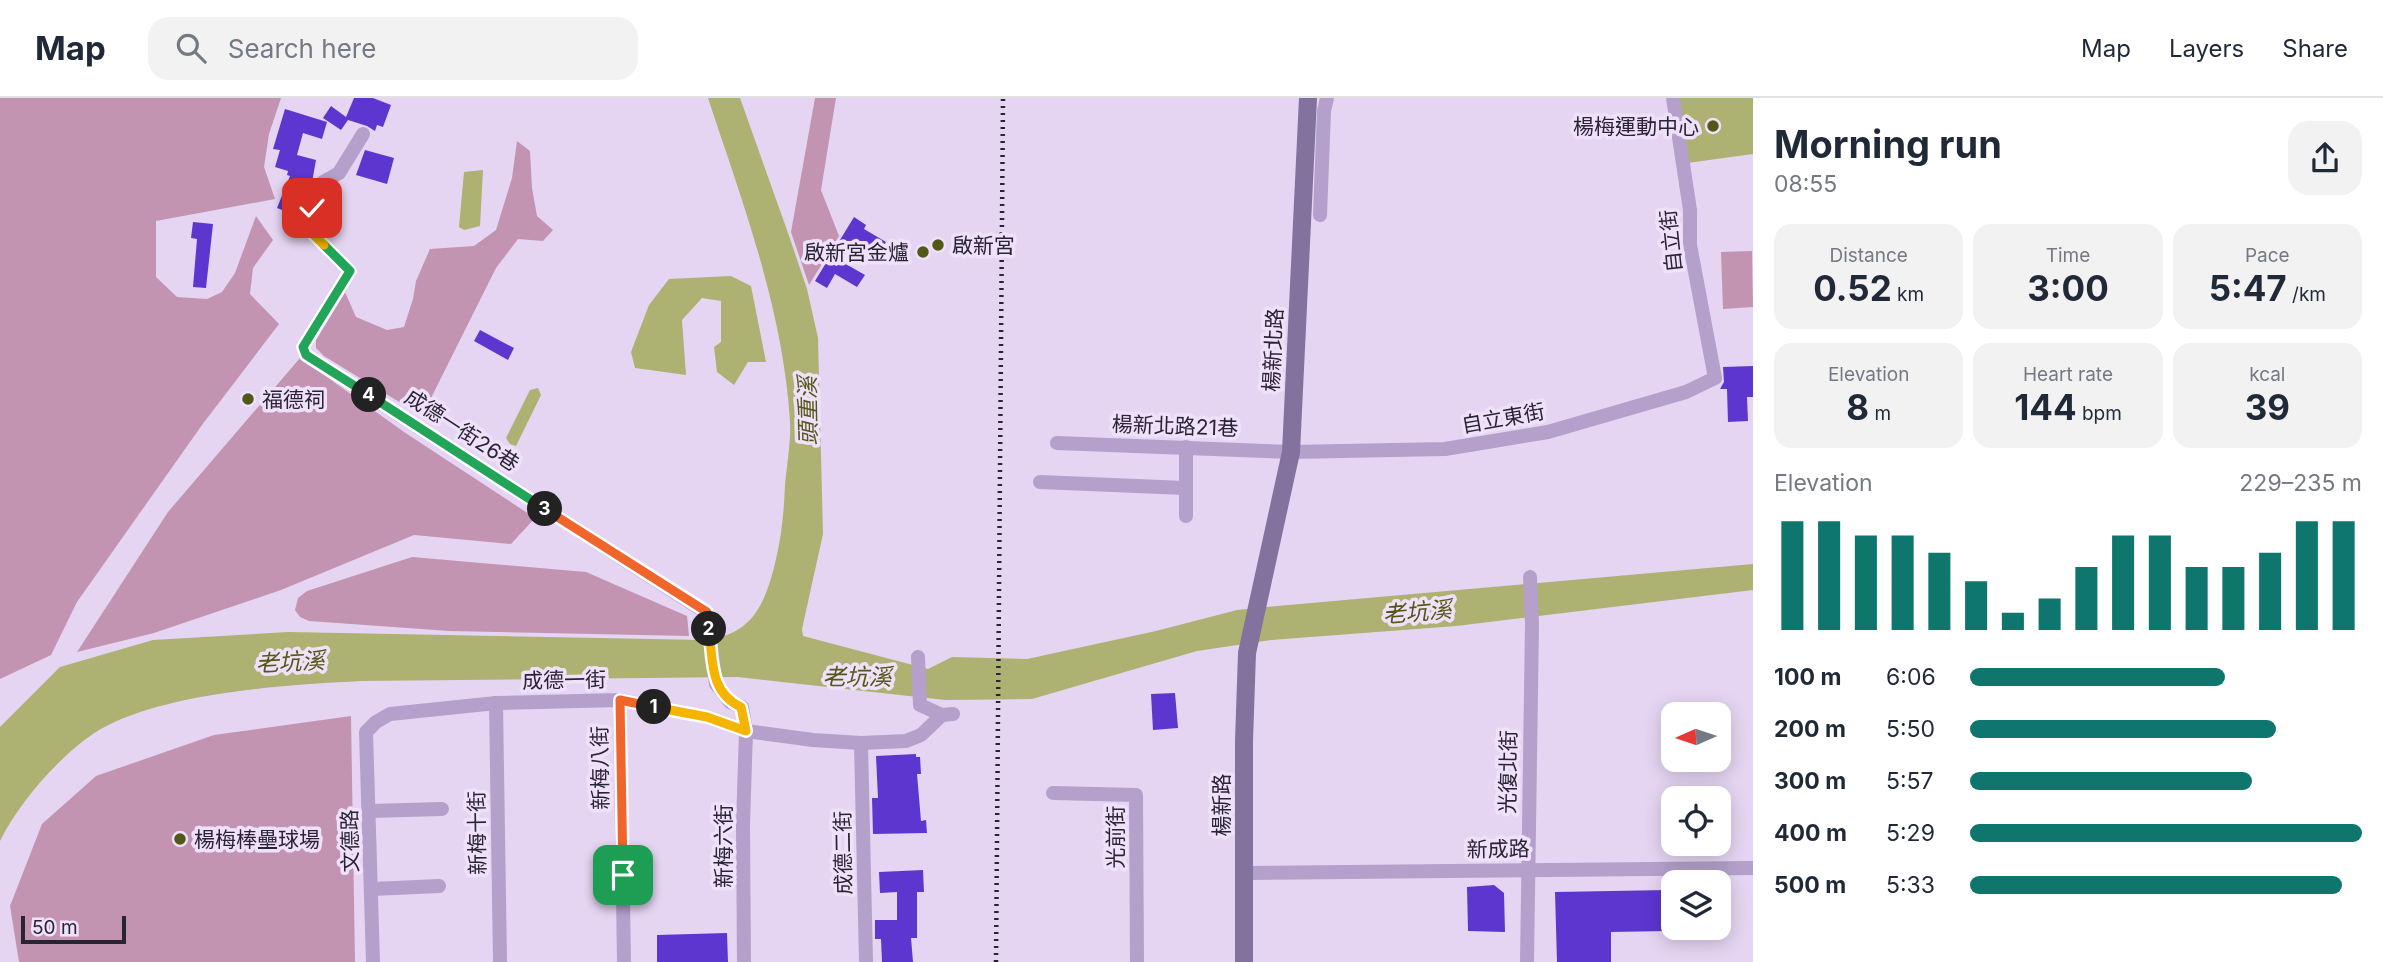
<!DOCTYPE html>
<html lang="en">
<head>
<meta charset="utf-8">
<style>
  body { margin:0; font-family:Inter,"Noto Sans TC",sans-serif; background:#f2f2f3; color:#1f2937; height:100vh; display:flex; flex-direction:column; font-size:26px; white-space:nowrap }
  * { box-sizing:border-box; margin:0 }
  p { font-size:23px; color:#747a83 }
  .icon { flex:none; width:38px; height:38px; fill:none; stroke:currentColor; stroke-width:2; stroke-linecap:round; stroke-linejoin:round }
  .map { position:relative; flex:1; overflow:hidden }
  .panel { display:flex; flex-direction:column; background:#fff; width:630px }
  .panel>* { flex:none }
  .needle { width:46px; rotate:267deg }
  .controls { position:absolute; left:1661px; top:604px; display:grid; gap:14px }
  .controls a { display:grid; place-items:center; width:70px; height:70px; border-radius:14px; background:#fff; box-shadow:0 4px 18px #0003; font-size:35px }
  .scale { position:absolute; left:21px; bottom:18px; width:105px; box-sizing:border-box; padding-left:7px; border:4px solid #292434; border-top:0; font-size:19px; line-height:24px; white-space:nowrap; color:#292434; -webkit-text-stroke:5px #efe1fa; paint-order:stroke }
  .pin { position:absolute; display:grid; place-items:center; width:60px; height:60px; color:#fff; margin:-30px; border-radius:14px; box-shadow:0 4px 10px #0006 }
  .km { position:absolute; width:35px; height:35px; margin:-18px; border-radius:50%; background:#222; color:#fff; font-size:19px; line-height:35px; text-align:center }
  .round { display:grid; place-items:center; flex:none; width:74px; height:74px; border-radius:21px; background:#f2f2f3 }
  .head { display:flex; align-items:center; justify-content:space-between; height:119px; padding:0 21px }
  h1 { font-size:38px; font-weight:700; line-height:52px }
  .stats { display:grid; grid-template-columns:repeat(3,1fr); gap:10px; height:119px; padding:7px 21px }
  .stats div { display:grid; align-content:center; border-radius:18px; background:#f2f2f3; text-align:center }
  .stats b { font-size:35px; font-weight:700 }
  .stats small { font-size:19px; font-weight:400 }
  .stats p { font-size:19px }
  .chart { height:196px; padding:14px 21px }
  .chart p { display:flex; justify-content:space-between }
  .chart svg { width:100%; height:126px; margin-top:7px; stroke:#0f766e; stroke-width:6 }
  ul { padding:0 21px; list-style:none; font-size:23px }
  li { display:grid; grid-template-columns:112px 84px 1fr; align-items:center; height:52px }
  li i { height:18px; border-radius:9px; background:#0f766e }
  header { display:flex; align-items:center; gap:42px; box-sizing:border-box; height:98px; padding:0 35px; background:#fff; border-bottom:2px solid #e0e1e3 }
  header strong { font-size:33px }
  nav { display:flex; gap:38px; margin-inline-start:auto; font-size:24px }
  .search { width:490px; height:63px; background:#f2f2f3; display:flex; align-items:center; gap:18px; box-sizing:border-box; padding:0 24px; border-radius:21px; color:#747a83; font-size:26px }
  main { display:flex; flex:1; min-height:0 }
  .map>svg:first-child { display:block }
  .green { fill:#c294b2 }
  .water { fill:#adb172 }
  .building { fill:#5d36cf }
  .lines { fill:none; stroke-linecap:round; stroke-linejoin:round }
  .street { stroke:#b4a0ca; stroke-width:14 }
  .secondary { stroke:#83729e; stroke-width:18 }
  .rail { stroke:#292434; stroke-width:4.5; stroke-dasharray:2 5; stroke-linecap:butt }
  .split-1-casing { stroke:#fff; stroke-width:14 }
  .split-2-casing { stroke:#fff; stroke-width:14 }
  .split-3-casing { stroke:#fff; stroke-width:14 }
  .split-4-casing { stroke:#fff; stroke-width:14 }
  .split-5-casing { stroke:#fff; stroke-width:14 }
  .split-6-casing { stroke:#fff; stroke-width:14 }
  .split-1 { stroke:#f0652b; stroke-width:9 }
  .split-2 { stroke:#f5b400; stroke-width:9 }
  .split-3 { stroke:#f0652b; stroke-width:9 }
  .split-4 { stroke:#22a559; stroke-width:9 }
  .split-5 { stroke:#22a559; stroke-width:9 }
  .split-6 { stroke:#f5b400; stroke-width:9 }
  .poi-dot { fill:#525817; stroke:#efe1fa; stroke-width:2.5 }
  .labels { text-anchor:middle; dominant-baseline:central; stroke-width:7; stroke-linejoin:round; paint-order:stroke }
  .poi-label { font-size:21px; fill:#292434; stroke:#efe1fa; text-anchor:start }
  .street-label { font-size:21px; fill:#292434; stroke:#efe1fa }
  .water-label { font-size:23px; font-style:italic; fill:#525817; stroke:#efe1fa }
</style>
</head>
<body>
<header>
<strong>Map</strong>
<div class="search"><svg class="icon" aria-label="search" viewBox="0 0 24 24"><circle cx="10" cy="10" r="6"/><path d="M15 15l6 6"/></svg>Search here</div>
<nav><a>Map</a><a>Layers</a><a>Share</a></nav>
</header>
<main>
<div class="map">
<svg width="1753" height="864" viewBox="0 0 1753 864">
  <rect width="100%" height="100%" fill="#e5d5f2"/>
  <g class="green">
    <path d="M0 0H281L269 36 264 69 275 101 156 123V179L177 199 207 201 222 194 235 175 256 118 273 142 253 170 250 196 279 226 202 327 77 504 51 557 0 581Z"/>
    <path d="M815 0H836L821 92 839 138 809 187 791 134Z"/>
    <path d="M517 43 530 53 532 90 537 118 553 132 543 143 518 141 496 170 422 318 324 258 316 250V242L345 194 356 219 387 232 404 229 413 201 416 183 430 151 474 148 496 132 512 80Z"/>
    <path d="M1752 153 1753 209 1723 211 1721 154Z"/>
    <path d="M300 260 407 336 535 420 511 446 414 437 281 492 154 535 77 554 168 414Z"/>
    <path d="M412 459 586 474 687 518 689 538 449 533 309 523 300 519 295 512 298 500 307 493Z"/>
    <path d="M351 618 355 864H19L10 808 42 726 96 678 214 637Z"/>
  </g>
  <g class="water">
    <path d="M708 0H740L788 135 807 191 818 240 823 436 802 531 803 538 928 571 952 559 1027 561 1156 533 1237 512 1277 508 1753 466V492L1456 528 1271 542 1197 553 1032 601 945 602 738 579 361 583C286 587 164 594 99 632 62 655 19 704 0 743V629L60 569 153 542 288 534 702 542C753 539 766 504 776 461 782 436 784 412 785 387 787 366 791 344 790 323 783 211 743 106 708 0Z"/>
    <path d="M1669 0H1753V56L1680 66Z"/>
    <path d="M483 72 480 128 464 132 459 129 464 74Z"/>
    <path d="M731 178 751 188 766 264H748L734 287 717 274 714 249 721 244V203L702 200 682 222 686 277 635 270 631 254 649 207 669 181Z"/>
    <path d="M538 290 541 297 516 348 510 346 506 340 530 292Z"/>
  </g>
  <g class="building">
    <path d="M354 0H373L391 7 383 29 377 27 375 33 367 28 348 22 341 32 323 20 331 8 346 19Z"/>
    <path d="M285 11 327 24 322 41 303 35 297 57 316 62 311 90 300 119 277 110 290 78 287 77 288 73 275 69 280 52 273 51Z"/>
    <path d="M365 52 394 60 387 86 356 77Z"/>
    <path d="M854 119 866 127 864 131 886 144 878 158 856 145 844 165 865 177 857 189 835 176 827 190 815 183Z"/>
    <path d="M193 124 213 126 206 190 193 189 197 141 191 140Z"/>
    <path d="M480 232 514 250 508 262 474 243Z"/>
    <path d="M1753 268V299H1747L1748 323 1728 324 1727 291H1720L1724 284 1723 269Z"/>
    <path d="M1175 595 1178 630 1153 632 1151 596Z"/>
    <path d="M916 656V659H920L921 676H917L921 723 926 722 927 735 873 736 872 700H878L876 658Z"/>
    <path d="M923 772 924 794H917V840H911L913 864H882L881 841H875V822H897V794L880 795 879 774Z"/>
    <path d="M1494 787 1504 795 1505 834 1468 833 1467 789Z"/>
    <path d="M1668 792V833L1611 834V864H1557L1555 794Z"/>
    <path d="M727 835 728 864H657V837Z"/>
  </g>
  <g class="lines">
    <g class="street">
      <path d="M363 36 339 75 323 84 306 129 350 173 303 249 306 257 707 515 716 586 730 604 742 609 746 633 743 727 744 864"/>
      <path d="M1320 117 1324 13 1327 0"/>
      <path d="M1057 345 1291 354 1445 351 1548 334 1686 294 1715 280 1690 147V112L1673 0"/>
      <path d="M1186 349V418"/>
      <path d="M1040 384 1185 390"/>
      <path d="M918 559 920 607 942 617"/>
      <path d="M620 602 624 864"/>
      <path d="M496 605 500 864"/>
      <path d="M861 645 866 864"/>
      <path d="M1053 695 1136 697 1137 864"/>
      <path d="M370 713 442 711"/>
      <path d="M1244 775 1753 770"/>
      <path d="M372 791 439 788"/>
      <path d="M373 864 366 634 376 624 390 616 496 605 620 602 707 619 746 633 813 642 861 645 906 643 921 637 942 617 953 616"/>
      <path d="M1527 864 1532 526 1530 479"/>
    </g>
    <path class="secondary" d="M1244 864V643L1247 555 1291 354 1308 0"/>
    <path class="rail" d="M996 864 1003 0"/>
  </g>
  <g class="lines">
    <defs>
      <path id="split-1" d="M623 777 620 602 654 609"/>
      <path id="split-2" d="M654 609 707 619 746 633 741 609C709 594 713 562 709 531"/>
      <path id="split-3" d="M545 411 707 514 709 531"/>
      <path id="split-4" d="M369 297 545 411"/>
      <path id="split-5" d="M324 147 350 173 303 249 306 257 369 297"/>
      <path id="split-6" d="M312 110 306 129 324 147"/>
    </defs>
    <use href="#split-1" class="split-1-casing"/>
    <use href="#split-2" class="split-2-casing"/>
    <use href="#split-3" class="split-3-casing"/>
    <use href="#split-4" class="split-4-casing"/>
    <use href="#split-5" class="split-5-casing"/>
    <use href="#split-6" class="split-6-casing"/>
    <use href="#split-1" class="split-1"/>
    <use href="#split-2" class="split-2"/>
    <use href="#split-3" class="split-3"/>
    <use href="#split-4" class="split-4"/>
    <use href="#split-5" class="split-5"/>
    <use href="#split-6" class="split-6"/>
  </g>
  <g class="poi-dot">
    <circle cx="1713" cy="28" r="7"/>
    <circle cx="938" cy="147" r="7"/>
    <circle cx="923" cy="154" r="7"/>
    <circle cx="248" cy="301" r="7"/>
    <circle cx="180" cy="741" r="7"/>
  </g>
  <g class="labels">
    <g class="poi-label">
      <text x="1699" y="28" text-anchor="end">楊梅運動中心</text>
      <text x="952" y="147">啟新宮</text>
      <text x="909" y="154" text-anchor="end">啟新宮金爐</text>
      <text x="262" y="301">福德祠</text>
      <text x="194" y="741">楊梅棒壘球場</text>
    </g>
    <g class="street-label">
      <text transform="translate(1671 143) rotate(-96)">自立街</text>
      <text transform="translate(1273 252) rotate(-87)">楊新北路</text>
      <text transform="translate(1503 320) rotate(-10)">自立東街</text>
      <text transform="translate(1175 328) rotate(2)">楊新北路21巷</text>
      <text transform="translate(462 332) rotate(33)">成德一街26巷</text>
      <text transform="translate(564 582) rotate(-1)">成德一街</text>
      <text transform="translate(600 670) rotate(-91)">新梅八街</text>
      <text transform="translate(1508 674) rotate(-89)">光復北街</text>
      <text transform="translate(1221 707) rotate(-90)">楊新路</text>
      <text transform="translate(477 735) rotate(-91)">新梅十街</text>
      <text transform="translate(1115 739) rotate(-90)">光前街</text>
      <text transform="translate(350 743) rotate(-91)">文德路</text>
      <text transform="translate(723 748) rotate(-90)">新梅六街</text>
      <text transform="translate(1498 751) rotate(-1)">新成路</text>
      <text transform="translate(843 755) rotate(-91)">成德二街</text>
    </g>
    <g class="water-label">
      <text transform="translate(808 313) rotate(-91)">頭重溪</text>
      <text transform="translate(1417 514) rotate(-5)">老坑溪</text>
      <text transform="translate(290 564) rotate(-3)">老坑溪</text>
      <text x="857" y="579">老坑溪</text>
    </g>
  </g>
</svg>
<div class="controls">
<a><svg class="needle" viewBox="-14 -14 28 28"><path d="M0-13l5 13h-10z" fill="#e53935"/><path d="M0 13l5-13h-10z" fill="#747a83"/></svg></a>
<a><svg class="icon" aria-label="locate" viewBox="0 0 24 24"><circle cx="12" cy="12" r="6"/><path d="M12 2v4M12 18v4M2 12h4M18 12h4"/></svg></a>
<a><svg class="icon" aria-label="layers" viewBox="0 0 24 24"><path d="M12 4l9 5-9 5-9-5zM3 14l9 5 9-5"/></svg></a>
</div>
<div class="scale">50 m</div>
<div class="pin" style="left:623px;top:777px;background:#1e9e55"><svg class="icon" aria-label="arrive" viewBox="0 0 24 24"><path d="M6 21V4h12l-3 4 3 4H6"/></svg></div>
<div class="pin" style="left:312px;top:110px;background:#d93025"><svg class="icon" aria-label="check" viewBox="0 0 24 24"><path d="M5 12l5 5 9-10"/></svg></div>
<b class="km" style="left:654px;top:609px">1</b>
<b class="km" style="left:709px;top:531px">2</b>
<b class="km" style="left:545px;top:411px">3</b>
<b class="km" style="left:369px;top:297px">4</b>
</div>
<section class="panel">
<div class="head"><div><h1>Morning run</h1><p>08:55</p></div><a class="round"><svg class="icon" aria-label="share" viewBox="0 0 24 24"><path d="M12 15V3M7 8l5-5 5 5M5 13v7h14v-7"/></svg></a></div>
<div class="stats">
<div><p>Distance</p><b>0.52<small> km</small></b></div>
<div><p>Time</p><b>3:00</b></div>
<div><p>Pace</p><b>5:47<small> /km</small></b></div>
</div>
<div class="stats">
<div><p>Elevation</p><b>8<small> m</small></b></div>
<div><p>Heart rate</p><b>144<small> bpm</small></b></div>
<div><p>kcal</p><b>39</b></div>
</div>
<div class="chart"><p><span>Elevation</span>229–235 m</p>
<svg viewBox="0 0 160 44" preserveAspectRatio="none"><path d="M5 44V6M15 44V6M25 44V11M35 44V11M45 44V17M55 44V27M65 44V38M75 44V33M85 44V22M95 44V11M105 44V11M115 44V22M125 44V22M135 44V17M145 44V6M155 44V6"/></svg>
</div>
<ul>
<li><b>100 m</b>6:06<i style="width:65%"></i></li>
<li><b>200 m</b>5:50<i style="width:78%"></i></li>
<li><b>300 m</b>5:57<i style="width:72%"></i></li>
<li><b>400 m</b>5:29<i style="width:100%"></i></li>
<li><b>500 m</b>5:33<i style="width:95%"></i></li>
</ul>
</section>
</main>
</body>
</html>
